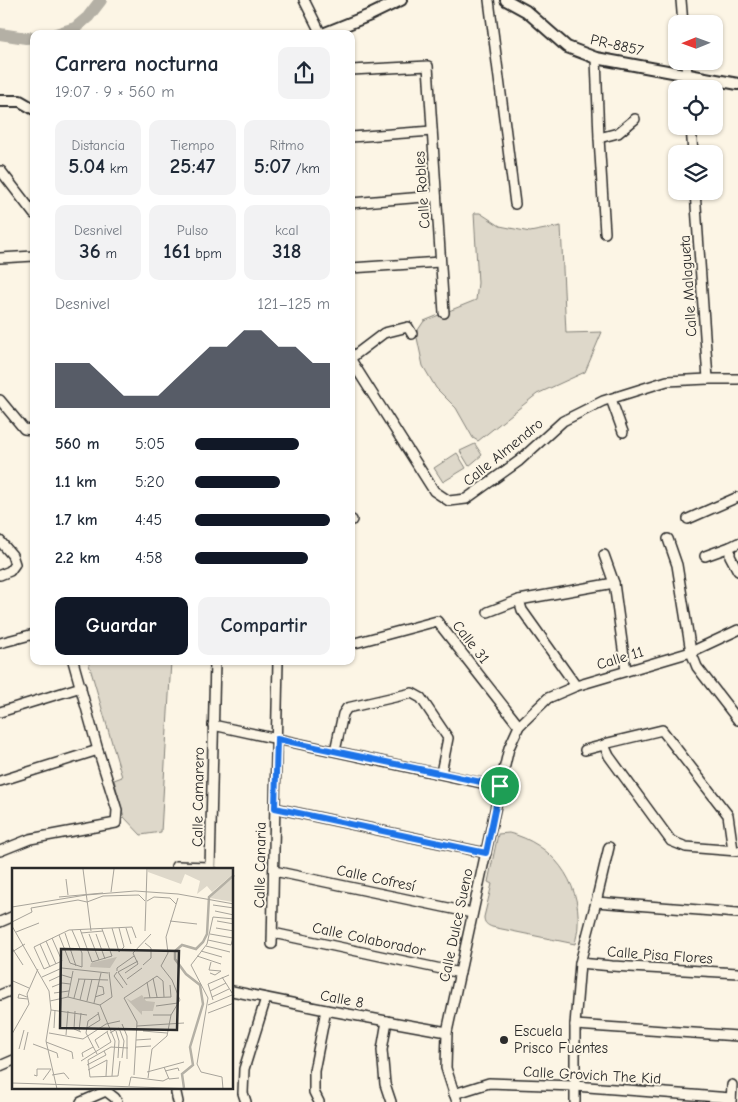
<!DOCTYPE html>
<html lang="es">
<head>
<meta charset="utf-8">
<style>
  body { margin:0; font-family:"Comic Neue",sans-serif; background:#f2f2f3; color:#1f2937; height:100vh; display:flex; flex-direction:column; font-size:19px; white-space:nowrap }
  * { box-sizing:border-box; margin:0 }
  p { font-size:16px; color:#747a83 }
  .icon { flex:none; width:28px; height:28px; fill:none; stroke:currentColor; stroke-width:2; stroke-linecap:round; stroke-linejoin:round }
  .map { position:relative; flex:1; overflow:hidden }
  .side { position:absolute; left:30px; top:30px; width:325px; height:635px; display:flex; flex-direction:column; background:#fff; border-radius:10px; box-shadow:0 1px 4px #0004 }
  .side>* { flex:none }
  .needle { width:32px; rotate:269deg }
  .buttons { position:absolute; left:668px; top:15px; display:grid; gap:10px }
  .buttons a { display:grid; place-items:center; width:55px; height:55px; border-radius:10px; background:#fff; box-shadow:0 1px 4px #0004; font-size:25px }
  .pin { position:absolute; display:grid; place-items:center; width:42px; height:42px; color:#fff; margin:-21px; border:2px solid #fff; border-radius:50%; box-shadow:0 1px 5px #0007 }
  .round { display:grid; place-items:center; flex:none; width:52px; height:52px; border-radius:10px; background:#f2f2f3 }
  .summary { display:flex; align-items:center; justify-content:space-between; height:85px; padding:0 25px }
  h1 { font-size:22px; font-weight:700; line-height:38px }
  .metrics { display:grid; grid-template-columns:repeat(3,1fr); gap:8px; height:85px; padding:5px 25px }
  .metrics div { display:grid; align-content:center; border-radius:10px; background:#f2f2f3; text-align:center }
  .metrics b { font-size:21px; font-weight:700 }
  .metrics small { font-size:14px; font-weight:400 }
  .metrics p { font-size:14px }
  .chart { height:140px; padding:10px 25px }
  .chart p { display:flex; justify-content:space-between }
  .chart svg { width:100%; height:90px; margin-top:5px; fill:#111827; opacity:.7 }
  .primary-button { display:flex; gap:10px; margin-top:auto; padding:10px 25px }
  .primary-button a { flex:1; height:58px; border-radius:10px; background:#111827; color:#fff; font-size:20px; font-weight:700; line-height:58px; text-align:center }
  .primary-button a+a { background:#f2f2f3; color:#1f2937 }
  ul { padding:0 25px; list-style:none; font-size:16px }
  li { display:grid; grid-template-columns:80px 60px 1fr; align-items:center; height:38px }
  li i { height:12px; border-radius:6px; background:#111827 }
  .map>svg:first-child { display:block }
  .green { fill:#ded8ca; stroke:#84827a }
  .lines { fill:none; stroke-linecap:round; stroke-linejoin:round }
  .river { stroke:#b4b0a5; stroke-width:12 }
  .minor-casing { stroke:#2b2b2b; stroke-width:12 }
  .tertiary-casing { stroke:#2b2b2b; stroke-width:14 }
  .minor { stroke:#fcf5e5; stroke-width:9 }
  .tertiary { stroke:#fcf5e5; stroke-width:10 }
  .route-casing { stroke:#fff; stroke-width:10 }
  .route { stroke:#1a73e8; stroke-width:6 }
  .poi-dot { fill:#2b2b2b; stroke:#fcf5e5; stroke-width:2 }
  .labels { text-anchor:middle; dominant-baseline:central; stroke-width:4; stroke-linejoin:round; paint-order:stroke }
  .street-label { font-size:15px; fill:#2b2b2b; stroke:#fcf5e5 }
  .poi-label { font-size:15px; fill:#2b2b2b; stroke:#fcf5e5; text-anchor:start }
  .inset-river { fill:none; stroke:#b4b0a5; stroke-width:2.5 }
  .inset-road { fill:none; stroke:#a8a49b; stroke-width:1 }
  .view { fill:#2b2b2b; fill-opacity:0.15; stroke:#2b2b2b; stroke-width:2.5 }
  .inset-edge { fill:none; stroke:#2b2b2b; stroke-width:2.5 }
</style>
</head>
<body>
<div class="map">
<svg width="738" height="1102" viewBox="0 0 738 1102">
  <rect width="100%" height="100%" fill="#fcf5e5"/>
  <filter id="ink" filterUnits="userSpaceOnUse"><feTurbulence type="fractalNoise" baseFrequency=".02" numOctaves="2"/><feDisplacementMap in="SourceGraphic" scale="10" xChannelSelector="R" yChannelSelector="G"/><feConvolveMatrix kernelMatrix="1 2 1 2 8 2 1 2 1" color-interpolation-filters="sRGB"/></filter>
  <g filter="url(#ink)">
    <g class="green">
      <path d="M474 213H480L500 226 530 232 561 226 566 333 602 332 585 372 537 394 478 441 473 438 456 408 436 388 423 366 416 333 424 321 476 300 478 283Z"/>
      <path d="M475 444 482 455 469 466 460 451Z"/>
      <path d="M457 453 466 468 443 482 434 468Z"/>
      <path d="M88 661H171L161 832 141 835 124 817 114 780 122 777Z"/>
      <path d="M509 833C551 843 581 881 578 925 578 931 576 938 575 944L492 927C487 925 484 923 484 917L492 884 488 882 498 834Z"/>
    </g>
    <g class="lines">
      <g class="river">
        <path d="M0 34 26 38 34 37"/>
        <path d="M56 34 75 28 88 17 101 0"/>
      </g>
      <defs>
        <g id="minor">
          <path d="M304 0 321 34"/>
          <path d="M489 0 515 204"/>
          <path d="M681 0 683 24"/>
          <path d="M596 58 599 138 605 233"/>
          <path d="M686 61 688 89"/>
          <path d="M351 70 428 66 444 313"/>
          <path d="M691 126 693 154"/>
          <path d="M351 137 432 131"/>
          <path d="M599 138 618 133 635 119"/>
          <path d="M1 171 34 214"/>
          <path d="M695 191 708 379"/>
          <path d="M351 203 436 196"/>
          <path d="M0 258 34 256"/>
          <path d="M351 268 440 262"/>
          <path d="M351 358 384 333 408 327 412 334"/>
          <path d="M351 360 434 491 449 501 466 499 519 461 563 421 603 401 667 381 708 379H738"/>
          <path d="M611 399 623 432"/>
          <path d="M0 400 24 429 32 430 34 429"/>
          <path d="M688 519 738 497"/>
          <path d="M351 520H352"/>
          <path d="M668 539 677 565 691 652 697 667 738 720"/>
          <path d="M0 541 12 555 15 564 10 571 0 575"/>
          <path d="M738 543 730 547V556L738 571"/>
          <path d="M604 555 614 583 626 671"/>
          <path d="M705 556 730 547"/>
          <path d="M519 600 522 610 576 686"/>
          <path d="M488 612 519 600 614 583"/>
          <path d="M0 643 34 634"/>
          <path d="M351 644 437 621 519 726"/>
          <path d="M0 712 81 687"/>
          <path d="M213 725 500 787"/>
          <path d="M604 745 609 756 671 841 686 847 737 851"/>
          <path d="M585 750 604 745 608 743 662 730 728 815 733 850"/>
          <path d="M335 751 343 714 347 708 412 693 421 698 448 738 441 773"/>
          <path d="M0 781 98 750"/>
          <path d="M275 808 486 853"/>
          <path d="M0 851 30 839 116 823 117 810 98 750 73 661"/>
          <path d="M176 866 210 867"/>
          <path d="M210 870 215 661"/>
          <path d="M274 871 472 913"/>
          <path d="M596 902 738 913"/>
          <path d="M0 922 14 916"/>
          <path d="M273 933 460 973"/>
          <path d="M272 944 278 661"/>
          <path d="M580 963 612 966 738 973"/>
          <path d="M232 991 326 1010 447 1032"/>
          <path d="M0 995 14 989"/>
          <path d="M387 1021 382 1050 385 1084 391 1102"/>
          <path d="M575 1025 738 1036"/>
          <path d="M0 1066 14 1060"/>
          <path d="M176 1088V1093L178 1102"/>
          <path d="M454 1094 489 1083 575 1086 731 1098"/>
          <path d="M81 1102 106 1091 115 1098 117 1102"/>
          <path d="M246 1102 243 1093 244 1069 266 998"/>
          <path d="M319 1102 314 1092V1071L326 1010"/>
          <path d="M457 1102 446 1068 447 1032 500 787 509 748 519 726 548 698 576 686 691 652 738 630"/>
          <path d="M575 1102V1025L580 963 596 902 609 847"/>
          <path d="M731 1102 732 1085"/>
        </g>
        <g id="tertiary">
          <path d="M506 0 526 11 567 47 596 58 738 84"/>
          <path d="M323 34 370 15 401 0"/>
          <path d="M0 101H20L34 109"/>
        </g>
      </defs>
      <use href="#minor" class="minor-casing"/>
      <use href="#tertiary" class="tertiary-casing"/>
      <use href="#minor" class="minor"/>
      <use href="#tertiary" class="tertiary"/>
    </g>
  </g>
  <g class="lines" filter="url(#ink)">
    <defs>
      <path id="route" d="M277 739 500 786 486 853 275 808Z"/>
    </defs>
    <use href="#route" class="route-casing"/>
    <use href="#route" class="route"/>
  </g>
  <circle class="poi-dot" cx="504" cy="1040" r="5"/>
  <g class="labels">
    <g class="street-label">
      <text transform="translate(617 45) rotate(13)">PR-8857</text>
      <text transform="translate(422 190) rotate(-94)">Calle Robles</text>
      <text transform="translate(688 286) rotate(-94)">Calle Malagueta</text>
      <text transform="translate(503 452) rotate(-39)">Calle Almendro</text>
      <text transform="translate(471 642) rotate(52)">Calle 31</text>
      <text transform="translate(620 658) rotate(-17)">Calle 11</text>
      <text transform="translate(198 797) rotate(-89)">Calle Camarero</text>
      <text transform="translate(260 865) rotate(-89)">Calle Canaria</text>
      <text transform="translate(376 878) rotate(12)">Calle Cofresí</text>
      <text transform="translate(456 925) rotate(-78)">Calle Dulce Sueno</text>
      <text transform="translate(369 939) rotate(12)">Calle Colaborador</text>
      <text transform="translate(660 955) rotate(4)">Calle Pisa Flores</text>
      <text transform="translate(342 999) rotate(11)">Calle 8</text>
      <text transform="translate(592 1075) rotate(3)">Calle Grovich The Kid</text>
    </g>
    <g class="poi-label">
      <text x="514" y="1031">Escuela<tspan x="514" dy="17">Prisco Fuentes</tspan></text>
    </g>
  </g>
  <g transform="translate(12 868)">
    <rect width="221" height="221" fill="#fcf5e5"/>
    <path d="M136 1H222L221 6 200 24 195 18 185 26 188 13 173 6 169 16 136 4ZM221 10V34L198 30 203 24ZM105 89 98 100 78 99 79 95ZM130 127 134 133 143 134 141 143H130V147L114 130 119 133Z" fill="#ded8ca"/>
    <path class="inset-river" d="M172 220 170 206 181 197 178 179 191 136 188 117 174 106 163 91V83L170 77 184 81 191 74 195 66 197 29 222 7"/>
    <path class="inset-road" d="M71 1 79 63M54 11 56 27M99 24 102 1M47 29 91 25M135 33 142 29 158 30 164 36M201 37 222 40M0 39 74 27 123 23 166 26 222 36M19 40 66 32 75 34 91 28 127 27 133 33M203 43 222 47M158 53 185 56M205 53 222 56M0 54 20 44 19 40M0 58 37 123 39 142 34 173 45 221M100 60 107 84 112 79 107 60M114 60 119 76M204 60 222 63M68 61 80 94 100 88 90 61M133 63 135 1M4 64 27 55M53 65 64 98M69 65 91 63M77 66 87 92M84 66 93 91M47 67 58 95 70 99V85L60 62M40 70 50 93 32 101 22 79 57 62 120 59 124 70M196 72 219 77 221 70 198 66M34 73 44 96M28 76 38 99M194 78 218 84M0 80 11 97M189 83 210 89M0 84 13 76M185 88 209 96M131 97 139 90V80L133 75M105 103V100L122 88M105 104 102 108 111 120M106 104 126 93M106 104 115 117M113 105 126 96 121 85 139 66M198 105 203 107 209 103 197 102 199 94M30 109 50 100 96 105M210 109 222 128M141 110 145 129M66 111 96 112M115 111 130 100M1 113 17 120M37 113 50 107 60 110M135 114 138 130M40 119 50 115 58 116M198 123 214 115M42 125 57 123M15 129 7 126 6 130 16 131M56 129 61 103M83 129 92 126 91 119 86 118M200 129 217 121M62 130 67 111M132 130 159 129 158 117M68 132 73 111M201 132 196 116 217 107M38 133 56 129 88 137M75 133 80 111M82 135 89 105M88 137 103 173 100 208M88 137 100 129 97 104M196 137 220 127M144 138 166 135M39 142 75 147M63 143 62 161 69 164M196 145 222 135M141 147H159M110 156 115 168V191M125 158 172 155M48 159 49 130M42 160 43 142M75 160 88 152 86 144M67 163 69 145M104 163 107 173 106 190M131 163 155 165M37 165 71 171 94 156 108 153M98 165 107 160 112 173 110 190M0 166 17 136 15 126 26 101M54 167 56 143M124 172 139 171M34 174 60 184 61 191M21 176 45 185 46 190M124 179 139 178M87 180 83 172 96 163M7 181 12 162M12 182 16 164M85 186 74 165 76 153 86 146M71 189 70 185 81 179M69 193 99 174 95 164M108 193 106 208 78 209 76 192 99 179 116 180M75 197 94 187 92 183M152 199 157 211 167 210M76 202 95 192 94 208M153 203 166 200 167 203M135 204 172 194M22 207 25 208V201H39L31 212M40 207 52 205 57 211M122 207 125 154 112 130 145 108 151 113 152 129M136 210 140 181 155 168 159 147 168 132 160 112 149 98 156 85 154 69 166 30M0 215 188 221M117 218 119 209 151 213 157 210M211 221 210 209 189 204 185 196 196 130 179 97 195 76 201 49 222 51"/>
    <path class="view" d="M49 81 167 83 165 162 48 160Z"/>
    <rect width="221" height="221" class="inset-edge"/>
  </g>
</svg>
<div class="buttons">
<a><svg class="needle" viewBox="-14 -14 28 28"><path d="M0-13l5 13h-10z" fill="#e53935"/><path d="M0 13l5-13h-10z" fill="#747a83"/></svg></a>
<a><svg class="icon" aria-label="locate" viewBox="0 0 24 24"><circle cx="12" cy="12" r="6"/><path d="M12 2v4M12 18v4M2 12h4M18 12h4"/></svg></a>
<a><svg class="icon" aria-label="layers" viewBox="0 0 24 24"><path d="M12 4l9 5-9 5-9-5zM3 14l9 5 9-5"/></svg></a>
</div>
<div class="pin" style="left:500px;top:786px;background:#1e9e55"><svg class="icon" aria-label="arrive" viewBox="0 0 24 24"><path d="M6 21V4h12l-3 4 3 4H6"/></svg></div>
<section class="side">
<div class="summary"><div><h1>Carrera nocturna</h1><p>19:07 · 9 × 560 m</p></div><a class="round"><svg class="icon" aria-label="share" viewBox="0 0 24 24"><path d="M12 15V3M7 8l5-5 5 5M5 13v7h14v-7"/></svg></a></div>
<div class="metrics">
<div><p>Distancia</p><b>5.04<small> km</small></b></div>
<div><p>Tiempo</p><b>25:47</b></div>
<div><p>Ritmo</p><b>5:07<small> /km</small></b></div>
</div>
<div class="metrics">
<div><p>Desnivel</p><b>36<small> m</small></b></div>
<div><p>Pulso</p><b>161<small> bpm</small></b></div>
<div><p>kcal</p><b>318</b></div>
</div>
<div class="chart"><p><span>Desnivel</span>121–125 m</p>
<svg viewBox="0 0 160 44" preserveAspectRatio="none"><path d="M0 44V22L10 22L20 22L30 30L40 38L50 38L60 38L70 30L80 22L90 14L100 14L110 6L120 6L130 14L140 14L150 22L160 22V44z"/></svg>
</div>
<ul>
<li><b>560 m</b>5:05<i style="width:77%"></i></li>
<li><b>1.1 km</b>5:20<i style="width:63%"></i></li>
<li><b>1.7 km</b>4:45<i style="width:100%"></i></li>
<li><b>2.2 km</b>4:58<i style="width:84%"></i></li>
</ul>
<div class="primary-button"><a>Guardar</a><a>Compartir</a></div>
</section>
</div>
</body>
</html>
